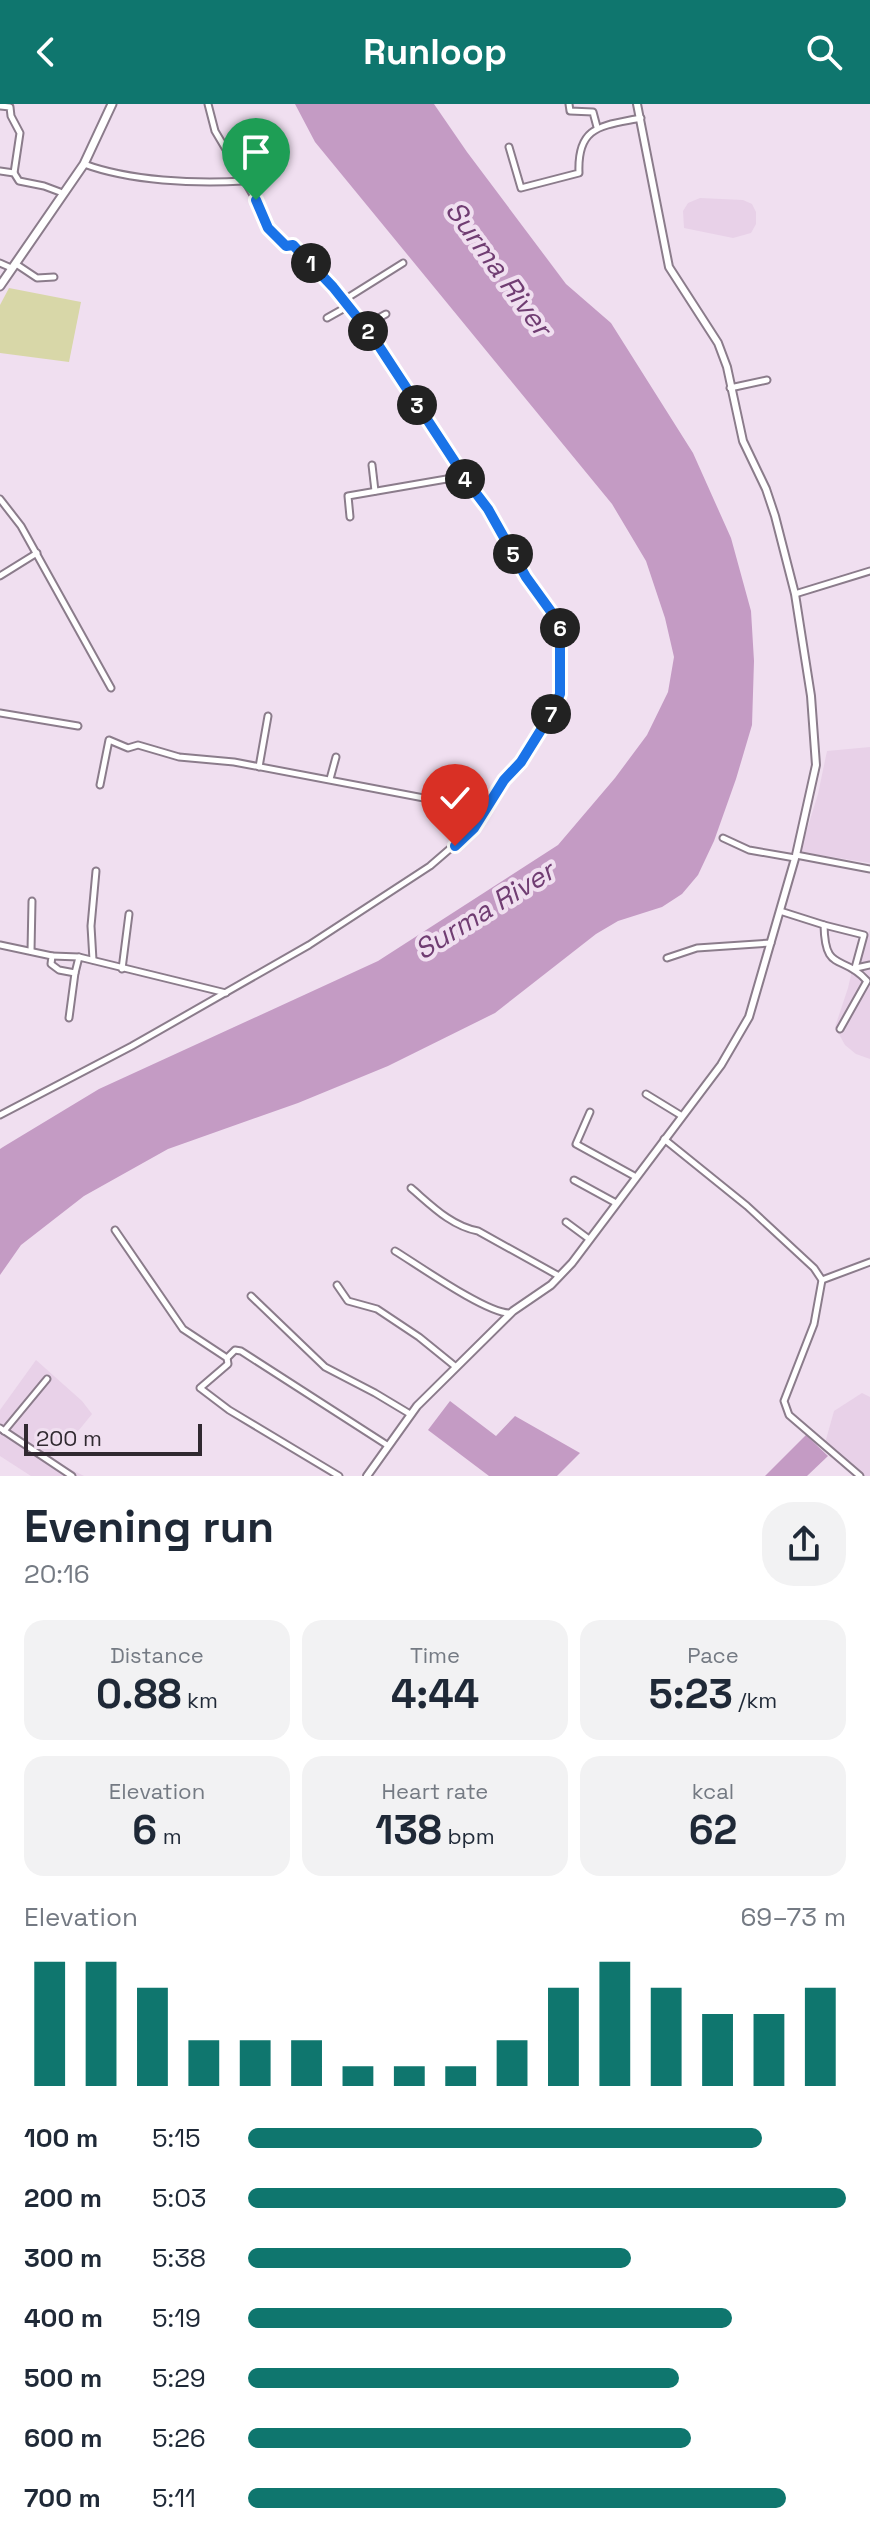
<!DOCTYPE html>
<html lang="en">
<head>
<meta charset="utf-8">
<style>
  body { margin:0; font-family:"Space Grotesk",sans-serif; background:#f2f2f3; color:#1f2937; height:100vh; display:flex; flex-direction:column; font-size:30px; white-space:nowrap }
  * { box-sizing:border-box; margin:0 }
  p { font-size:26px; color:#747a83 }
  .icon { flex:none; width:44px; height:44px; fill:none; stroke:currentColor; stroke-width:2; stroke-linecap:round; stroke-linejoin:round }
  .map { position:relative; height:1372px; overflow:hidden }
  .details { display:flex; flex-direction:column; background:#fff; flex:1 }
  .details>* { flex:none }
  .scale { position:absolute; left:24px; bottom:20px; width:178px; box-sizing:border-box; padding-left:8px; border:4px solid #302930; border-top:0; font-size:22px; line-height:28px; white-space:nowrap; color:#302930; -webkit-text-stroke:6px #f0dff0; paint-order:stroke }
  .pin { position:absolute; display:grid; place-items:center; width:68px; height:68px; color:#fff; margin:-82px -34px; border-radius:50% 50% 50% 0; rotate:-45deg; box-shadow:0 0 8px #0007 }
  .pin .icon { rotate:45deg }
  .km { position:absolute; width:40px; height:40px; margin:-20px; border-radius:50%; background:#222; color:#fff; font-size:22px; line-height:40px; text-align:center }
  .round { display:grid; place-items:center; flex:none; width:84px; height:84px; border-radius:32px; background:#f2f2f3 }
  .overview { display:flex; align-items:center; justify-content:space-between; height:136px; padding:0 24px }
  h1 { font-size:44px; font-weight:700; line-height:60px }
  .stats { display:grid; grid-template-columns:repeat(3,1fr); gap:12px; height:136px; padding:8px 24px }
  .stats div { display:grid; align-content:center; border-radius:20px; background:#f2f2f3; text-align:center }
  .stats b { font-size:40px; font-weight:700 }
  .stats small { font-size:22px; font-weight:400 }
  .stats p { font-size:22px }
  .chart { height:224px; padding:16px 24px }
  .chart p { display:flex; justify-content:space-between }
  .chart svg { width:100%; height:144px; margin-top:8px; stroke:#0f766e; stroke-width:6 }
  ul { padding:0 24px; list-style:none; font-size:26px }
  li { display:grid; grid-template-columns:128px 96px 1fr; align-items:center; height:60px }
  li i { height:20px; border-radius:10px; background:#0f766e }
  header { display:flex; justify-content:space-between; align-items:center; height:104px; padding:0 24px; background:#0f766e; color:#fff; font-size:36px; font-weight:700 }
  .map>svg:first-child { display:block }
  .built { fill:#e8d1e8 }
  .green { fill:#d8d7a8 }
  .water { fill:#c49bc4 }
  .lines { fill:none; stroke-linecap:round; stroke-linejoin:round }
  .minor-casing { stroke:#8b7c8b; stroke-width:9 }
  .tertiary-casing { stroke:#8b7c8b; stroke-width:10 }
  .primary-casing { stroke:#8b7c8b; stroke-width:11 }
  .minor { stroke:#fff; stroke-width:5 }
  .tertiary { stroke:#fff; stroke-width:6 }
  .primary { stroke:#fff; stroke-width:7 }
  .route-casing { stroke:#fff; stroke-width:16 }
  .route { stroke:#1a73e8; stroke-width:10 }
  .labels { text-anchor:middle; dominant-baseline:central; stroke-width:8; stroke-linejoin:round; paint-order:stroke }
  .water-label { font-size:28px; font-style:italic; fill:#703d72; stroke:#f0dff0 }
</style>
</head>
<body>
<header><svg class="icon" aria-label="back" viewBox="0 0 24 24"><path d="M15 5l-7 7 7 7"/></svg>Runloop<svg class="icon" aria-label="search" viewBox="0 0 24 24"><circle cx="10" cy="10" r="6"/><path d="M15 15l6 6"/></svg></header>
<div class="map">
<svg width="870" height="1372" viewBox="0 0 870 1372">
  <rect width="100%" height="100%" fill="#f0dff0"/>
  <g class="built">
    <path d="M700 94 743 96 752 100 756 108V120L751 129 733 134 684 124 683 107 688 99Z"/>
    <path d="M870 643V759L800 748 818 690 827 647Z"/>
    <path d="M870 826V955L856 950 845 941 835 923 848 884 856 849Z"/>
    <path d="M36 1256 82 1297 92 1310 79 1326 46 1353 84 1372H31L0 1352V1306Z"/>
    <path d="M862 1289 870 1293V1372H862L825 1339 834 1307Z"/>
  </g>
  <path class="green" d="M9 184 81 198 69 258 0 249V201Z"/>
  <g class="water">
    <path d="M295 0H434L467 48 566 180 611 219 693 349 731 434 751 507 754 557 752 621 736 675 714 737 698 771 682 790 662 803 618 817 596 830 495 909 388 962 298 999 168 1045 84 1092 21 1141 0 1171V1045L3 1043 99 985 378 857 558 741 615 674 647 631 668 588 674 553 665 514 646 457 612 400 315 38Z"/>
    <path d="M450 1297 496 1332 515 1312 580 1349 557 1372H489L428 1326Z"/>
    <path d="M806 1331 828 1352 807 1372H765Z"/>
  </g>
  <g class="lines">
    <defs>
      <g id="minor">
        <path d="M569 0 570 7 593 8 597 23"/>
        <path d="M0 2 10 3 11 12 20 29 14 69"/>
        <path d="M509 43 521 84 579 69C577 21 602 22 641 14"/>
        <path d="M84 60C130 77 195 80 244 77"/>
        <path d="M0 67 14 69 19 77 44 82 60 88"/>
        <path d="M0 159 9 163"/>
        <path d="M16 160 37 174 54 173"/>
        <path d="M327 214 343 205 344 196 403 159"/>
        <path d="M364 222 386 210"/>
        <path d="M730 284 767 276"/>
        <path d="M372 361 375 387"/>
        <path d="M0 395 21 422 111 584"/>
        <path d="M350 413 348 392 464 372"/>
        <path d="M0 472 37 449"/>
        <path d="M795 490 870 467"/>
        <path d="M0 609 78 622"/>
        <path d="M259 663 268 612"/>
        <path d="M330 675 336 653"/>
        <path d="M100 681 109 636 128 644 138 641 179 653 234 658 487 706"/>
        <path d="M723 734 749 746 795 754"/>
        <path d="M796 751 870 765"/>
        <path d="M780 807 824 821C825 870 842 849 867 877L840 925"/>
        <path d="M824 821 864 831 855 864"/>
        <path d="M0 841 52 852 51 860 59 866 75 869 79 853 226 889"/>
        <path d="M31 847 32 797"/>
        <path d="M52 852 79 853"/>
        <path d="M667 854 697 844 771 839"/>
        <path d="M93 856 91 822 96 767"/>
        <path d="M856 864 870 861"/>
        <path d="M122 865 129 810"/>
        <path d="M69 914 75 869"/>
        <path d="M646 990 682 1012"/>
        <path d="M590 1008 576 1040 636 1073"/>
        <path d="M0 1011 132 942 309 841 430 762 474 724 504 676 521 658 554 605 560 590V520L526 473 488 405 472 384 373 233 333 183 293 141 286 142 268 124 256 96 215 27 208 0"/>
        <path d="M664 1035 747 1102 814 1164 822 1176 814 1220 784 1297 789 1311 860 1372"/>
        <path d="M574 1076 616 1099"/>
        <path d="M411 1084C431 1101 451 1122 478 1127L559 1172"/>
        <path d="M566 1118 589 1135"/>
        <path d="M115 1126 183 1225 227 1254 228 1260 200 1284 229 1306 339 1372"/>
        <path d="M395 1147C418 1161 486 1209 509 1209"/>
        <path d="M822 1176 870 1158"/>
        <path d="M337 1181 348 1197 377 1205 419 1233 456 1263"/>
        <path d="M251 1192 325 1263 375 1289 410 1310"/>
        <path d="M227 1254 235 1246 241 1247 387 1341"/>
        <path d="M0 1324 72 1372"/>
        <path d="M4 1327 47 1275"/>
      </g>
      <path id="tertiary" d="M367 1372 417 1302 513 1207 551 1181 572 1159 721 961 749 913 796 751 816 661 811 592 795 490 775 412 766 385 743 337 727 263 718 239 669 163 637 0"/>
      <path id="primary" d="M0 182 84 60 112 0"/>
    </defs>
    <use href="#minor" class="minor-casing"/>
    <use href="#tertiary" class="tertiary-casing"/>
    <use href="#primary" class="primary-casing"/>
    <use href="#minor" class="minor"/>
    <use href="#tertiary" class="tertiary"/>
    <use href="#primary" class="primary"/>
  </g>
  <g class="lines">
    <defs>
      <path id="route" d="M256 96 268 124 286 142 293 141 333 183 373 233 472 384 488 405 526 473 560 520V590L554 605 521 658 504 676 474 724 455 742"/>
    </defs>
    <use href="#route" class="route-casing"/>
    <use href="#route" class="route"/>
  </g>
  <g class="labels">
    <g class="water-label">
      <text transform="translate(499 164) rotate(54)">Surma River</text>
      <text transform="translate(484 806) rotate(-32)">Surma River</text>
    </g>
  </g>
</svg>
<div class="scale">200 m</div>
<div class="pin" style="left:256px;top:96px;background:#1e9e55"><svg class="icon" aria-label="arrive" viewBox="0 0 24 24"><path d="M6 21V4h12l-3 4 3 4H6"/></svg></div>
<div class="pin" style="left:455px;top:742px;background:#d93025"><svg class="icon" aria-label="check" viewBox="0 0 24 24"><path d="M5 12l5 5 9-10"/></svg></div>
<b class="km" style="left:311px;top:159px">1</b>
<b class="km" style="left:368px;top:227px">2</b>
<b class="km" style="left:417px;top:301px">3</b>
<b class="km" style="left:465px;top:375px">4</b>
<b class="km" style="left:513px;top:450px">5</b>
<b class="km" style="left:560px;top:524px">6</b>
<b class="km" style="left:551px;top:610px">7</b>
</div>
<section class="details">
<div class="overview"><div><h1>Evening run</h1><p>20:16</p></div><a class="round"><svg class="icon" aria-label="share" viewBox="0 0 24 24"><path d="M12 15V3M7 8l5-5 5 5M5 13v7h14v-7"/></svg></a></div>
<div class="stats">
<div><p>Distance</p><b>0.88<small> km</small></b></div>
<div><p>Time</p><b>4:44</b></div>
<div><p>Pace</p><b>5:23<small> /km</small></b></div>
</div>
<div class="stats">
<div><p>Elevation</p><b>6<small> m</small></b></div>
<div><p>Heart rate</p><b>138<small> bpm</small></b></div>
<div><p>kcal</p><b>62</b></div>
</div>
<div class="chart"><p><span>Elevation</span>69–73 m</p>
<svg viewBox="0 0 160 44" preserveAspectRatio="none"><path d="M5 44V6M15 44V6M25 44V14M35 44V30M45 44V30M55 44V30M65 44V38M75 44V38M85 44V38M95 44V30M105 44V14M115 44V6M125 44V14M135 44V22M145 44V22M155 44V14"/></svg>
</div>
<ul>
<li><b>100 m</b>5:15<i style="width:86%"></i></li>
<li><b>200 m</b>5:03<i style="width:100%"></i></li>
<li><b>300 m</b>5:38<i style="width:64%"></i></li>
<li><b>400 m</b>5:19<i style="width:81%"></i></li>
<li><b>500 m</b>5:29<i style="width:72%"></i></li>
<li><b>600 m</b>5:26<i style="width:74%"></i></li>
<li><b>700 m</b>5:11<i style="width:90%"></i></li>
</ul>
</section>
</body>
</html>
